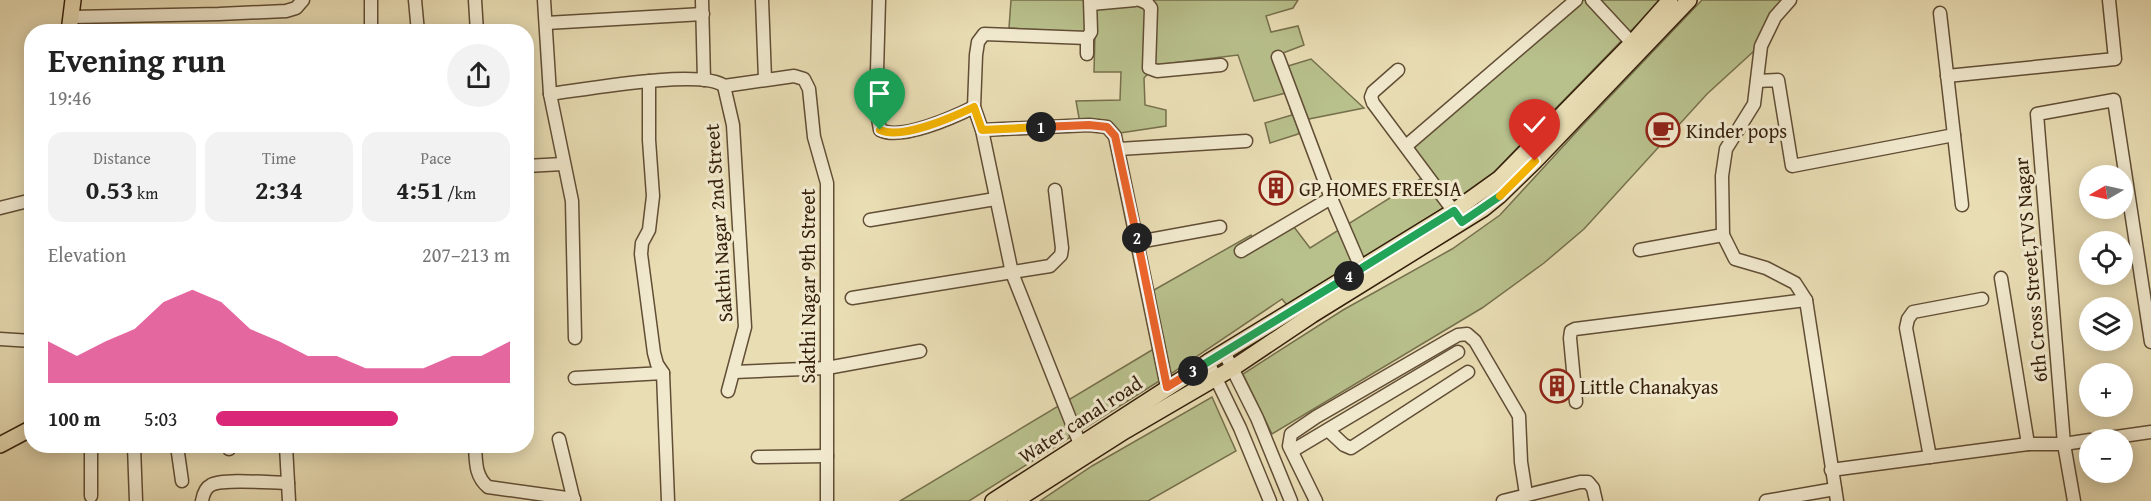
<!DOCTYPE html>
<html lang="en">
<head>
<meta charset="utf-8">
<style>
  body { margin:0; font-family:"Gentium Book Plus",serif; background:#f2f2f2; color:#222; height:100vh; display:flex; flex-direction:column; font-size:22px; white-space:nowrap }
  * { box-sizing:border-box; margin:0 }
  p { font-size:20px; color:#767676 }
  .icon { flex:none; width:33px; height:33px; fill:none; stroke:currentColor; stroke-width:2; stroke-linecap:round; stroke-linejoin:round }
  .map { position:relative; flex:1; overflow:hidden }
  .drawer { position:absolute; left:24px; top:24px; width:510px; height:429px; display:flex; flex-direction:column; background:#fff; border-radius:24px; box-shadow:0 3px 15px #0003 }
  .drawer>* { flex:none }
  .needle { width:39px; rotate:261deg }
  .buttons { position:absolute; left:2079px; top:165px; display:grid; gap:12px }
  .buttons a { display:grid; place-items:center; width:54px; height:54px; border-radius:50%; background:#fff; box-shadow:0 3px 15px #0003; font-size:30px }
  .pin { position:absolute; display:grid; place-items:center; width:51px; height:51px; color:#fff; margin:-62px -26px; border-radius:50% 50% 50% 0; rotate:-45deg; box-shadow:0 0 6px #0007 }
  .pin .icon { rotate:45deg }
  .km { position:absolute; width:30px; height:30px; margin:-15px; border-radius:50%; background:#222; color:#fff; font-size:16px; line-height:30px; text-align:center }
  .round { display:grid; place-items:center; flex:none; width:63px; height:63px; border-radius:32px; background:#f2f2f2 }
  .head { display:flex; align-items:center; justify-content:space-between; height:102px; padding:0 24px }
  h1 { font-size:33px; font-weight:700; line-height:45px }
  .metrics { display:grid; grid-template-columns:repeat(3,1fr); gap:9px; height:102px; padding:6px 24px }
  .metrics div { display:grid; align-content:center; border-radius:15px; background:#f2f2f2; text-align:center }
  .metrics b { font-size:26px; font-weight:700 }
  .metrics small { font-size:16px; font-weight:400 }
  .metrics p { font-size:16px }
  .chart { height:168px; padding:12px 24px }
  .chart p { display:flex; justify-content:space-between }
  .chart svg { width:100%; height:108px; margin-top:6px; fill:#db2777; opacity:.7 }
  ul { padding:0 24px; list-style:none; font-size:20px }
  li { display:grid; grid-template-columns:96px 72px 1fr; align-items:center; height:45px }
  li i { height:15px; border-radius:8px; background:#db2777 }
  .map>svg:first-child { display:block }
  .green { fill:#b8c08c; stroke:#76704c; stroke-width:1.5 }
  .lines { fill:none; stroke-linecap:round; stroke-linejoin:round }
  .minor-casing { stroke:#614e35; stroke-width:15 }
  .major-casing { stroke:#341f0b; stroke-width:18 }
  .minor { stroke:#f1e9ce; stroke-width:12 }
  .major { stroke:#e9ddb4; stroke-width:15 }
  .split-1-casing { stroke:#fff; stroke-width:12 }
  .split-2-casing { stroke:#fff; stroke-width:12 }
  .split-3-casing { stroke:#fff; stroke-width:12 }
  .split-4-casing { stroke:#fff; stroke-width:12 }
  .split-5-casing { stroke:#fff; stroke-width:12 }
  .split-6-casing { stroke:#fff; stroke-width:12 }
  .split-1 { stroke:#f5b400; stroke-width:8 }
  .split-2 { stroke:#f0652b; stroke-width:8 }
  .split-3 { stroke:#f0652b; stroke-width:8 }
  .split-4 { stroke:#22a559; stroke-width:8 }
  .split-5 { stroke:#22a559; stroke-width:8 }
  .split-6 { stroke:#f5b400; stroke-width:8 }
  .labels { text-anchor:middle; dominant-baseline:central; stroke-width:6; stroke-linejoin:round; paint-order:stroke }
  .poi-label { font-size:20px; fill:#341f0b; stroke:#f1e9ce; text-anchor:start }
  .street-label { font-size:20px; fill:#341f0b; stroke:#f1e9ce }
</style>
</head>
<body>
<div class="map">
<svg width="2151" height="501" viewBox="0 0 2151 501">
  <rect width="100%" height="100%" fill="#e9ddb4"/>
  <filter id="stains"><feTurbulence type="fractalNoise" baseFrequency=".00333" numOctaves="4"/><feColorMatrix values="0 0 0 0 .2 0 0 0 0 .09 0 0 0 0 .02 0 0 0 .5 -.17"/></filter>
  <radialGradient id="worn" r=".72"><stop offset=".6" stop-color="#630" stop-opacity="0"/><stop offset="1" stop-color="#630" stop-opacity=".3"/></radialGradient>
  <g class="green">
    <path d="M1011 0H1298L1293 8 1266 16 1271 32 1298 26 1304 45 1283 53 1288 66 1311 59 1364 108 1309 119 1298 134 1270 143 1265 123 1292 115 1286 93 1254 101 1238 55 1156 65 1144 78 1145 105 1166 110V126L1120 133 1081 129 1076 101 1120 100 1121 72H1094L1095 33 1009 28Z"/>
    <path d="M1580 0H1661L1493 173 1445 207 1287 305 1282 299 1172 373 969 501H900L1162 344 1154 290 1251 235 1257 248 1294 227 1310 248 1422 178 1414 147Z"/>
    <path d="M1702 0H1796L1754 51 1707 94 1584 229 1544 263 1482 308 1272 434 1243 374 1343 310 1452 249 1500 215 1580 128Z"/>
    <path d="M1212 397 1236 451 1148 501H1040L1092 466Z"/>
  </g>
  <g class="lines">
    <defs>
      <g id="minor">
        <path d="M371 0V32"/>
        <path d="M415 0 418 32"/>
        <path d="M475 0 477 32"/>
        <path d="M544 0 550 94 572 201 575 338"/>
        <path d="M702 0 704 80"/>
        <path d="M762 0 765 79"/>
        <path d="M879 0 876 107 880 130C901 141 954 117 974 107"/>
        <path d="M1140 0 1147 3 1151 8 1149 68 1157 71 1221 65"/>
        <path d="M1592 0 1632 43"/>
        <path d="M1790 0 1775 17 1761 46 1754 104 1726 149 1722 176 1723 235 1735 259 1766 268 1795 283 1806 300 1837 501"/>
        <path d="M1091 4 1135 0"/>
        <path d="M1940 13 1962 205"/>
        <path d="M72 17 219 14 286 11 296 8 303 0"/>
        <path d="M546 23 703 14"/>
        <path d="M1087 54V38"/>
        <path d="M1278 57 1331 198 1365 277"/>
        <path d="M1398 70 1373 92 1371 97 1373 103 1458 217"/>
        <path d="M1947 76 2115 59 2109 0"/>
        <path d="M649 81V140L653 196 649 230 642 243 641 254 654 353 657 364 663 373 668 501"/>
        <path d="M1757 81 1778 80 1792 166 1954 135"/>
        <path d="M724 86 733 125 745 327 728 391"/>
        <path d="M550 94C582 90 702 68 724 86L794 76 804 79 809 89 814 137 827 183V501"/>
        <path d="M982 130 1089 125 1107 127 1115 136 1167 387"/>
        <path d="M1406 146 1576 0"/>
        <path d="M1119 149 1246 141"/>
        <path d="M526 166 563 164"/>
        <path d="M0 208 32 200"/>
        <path d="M870 220 995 199"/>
        <path d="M1138 242 1220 227"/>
        <path d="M1640 250 1723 235"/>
        <path d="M1241 251 1331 198"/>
        <path d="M2001 278 2028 444"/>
        <path d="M852 298 1050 266 1061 255 1062 248 1055 190"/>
        <path d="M0 339 32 341"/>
        <path d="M1224 352 1257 418 1291 501"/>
        <path d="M1208 362 1240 428 1270 501"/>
        <path d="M734 372 827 368 920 351"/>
        <path d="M575 378 663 373"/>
        <path d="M1576 402 1570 338 1571 331 1575 329 1806 300"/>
        <path d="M1328 430 1344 445 1351 448 1468 372"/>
        <path d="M559 439 574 501"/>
        <path d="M2095 440 2151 432"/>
        <path d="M91 446V496"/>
        <path d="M134 446 136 501"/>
        <path d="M177 446 182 481"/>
        <path d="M229 446V449"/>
        <path d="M286 446 289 501"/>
        <path d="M475 446C476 462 475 476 488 487L574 499"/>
        <path d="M1085 451 1080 444 1012 273 982 130 974 107 976 55 978 42 984 34 1087 38 1091 32 1090 0"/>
        <path d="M1292 451 1458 352"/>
        <path d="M758 457 827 456"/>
        <path d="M1930 457 1906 328 1908 319 1913 312 1982 299"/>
        <path d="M1831 470 2028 444H2064L2090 440"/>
        <path d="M202 501C203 495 205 488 211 485 223 478 272 483 288 483"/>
        <path d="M1316 501 1289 446 1291 434 1316 417 1449 340 1458 335 1467 334 1475 341 1519 416 1521 462 1526 494"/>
        <path d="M1503 501 1580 482H1588L1593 488 1596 501"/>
        <path d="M1766 501 1835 489"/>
        <path d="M2074 501 2064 444 2037 114 2114 100 2151 342"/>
      </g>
      <g id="major">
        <path d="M69 32 73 0"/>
        <path d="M0 445 32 428"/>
        <path d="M993 501 1208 362 1454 211 1500 178 1632 43 1670 0"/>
        <path d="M1015 501 1125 431 1233 368 1312 315 1483 209 1499 196 1535 161 1689 0"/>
      </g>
    </defs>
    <use href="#minor" class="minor-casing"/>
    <use href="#major" class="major-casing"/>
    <use href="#minor" class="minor"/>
    <use href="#major" class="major"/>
  </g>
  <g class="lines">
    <defs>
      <path id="split-1" d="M880 130C901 140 953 117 974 107L982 130 1041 127"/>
      <path id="split-2" d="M1041 127 1089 125 1107 127 1115 136 1137 238"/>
      <path id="split-3" d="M1137 238 1167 387 1193 371"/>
      <path id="split-4" d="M1193 371 1349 276"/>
      <path id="split-5" d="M1349 276 1454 211 1462 222 1500 196"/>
      <path id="split-6" d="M1500 196 1535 161"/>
    </defs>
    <use href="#split-1" class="split-1-casing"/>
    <use href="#split-2" class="split-2-casing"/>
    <use href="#split-3" class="split-3-casing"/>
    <use href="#split-4" class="split-4-casing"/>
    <use href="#split-5" class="split-5-casing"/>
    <use href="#split-6" class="split-6-casing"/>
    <use href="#split-1" class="split-1"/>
    <use href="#split-2" class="split-2"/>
    <use href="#split-3" class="split-3"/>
    <use href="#split-4" class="split-4"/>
    <use href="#split-5" class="split-5"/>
    <use href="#split-6" class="split-6"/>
  </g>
  <defs>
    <symbol id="cafe-ring" viewBox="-11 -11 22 22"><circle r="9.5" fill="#f1e9ce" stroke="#8f2418" stroke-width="1.5"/><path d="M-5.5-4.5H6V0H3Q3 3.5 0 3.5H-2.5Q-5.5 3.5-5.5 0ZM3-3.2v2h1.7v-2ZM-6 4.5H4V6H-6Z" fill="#8f2418"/></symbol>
    <symbol id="building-ring" viewBox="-11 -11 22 22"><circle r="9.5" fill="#f1e9ce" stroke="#8f2418" stroke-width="1.5"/><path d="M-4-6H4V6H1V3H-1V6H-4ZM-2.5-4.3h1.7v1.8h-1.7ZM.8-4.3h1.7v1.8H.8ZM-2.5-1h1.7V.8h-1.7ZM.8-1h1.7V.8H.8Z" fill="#8f2418"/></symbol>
  </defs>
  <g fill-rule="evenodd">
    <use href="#cafe-ring" x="1644" y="111" width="38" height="38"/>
    <use href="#building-ring" x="1257" y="169" width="38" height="38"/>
    <use href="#building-ring" x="1538" y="367" width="38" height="38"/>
  </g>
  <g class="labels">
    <g class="poi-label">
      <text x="1686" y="130">Kinder pops</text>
      <text x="1299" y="188">GP HOMES FREESIA</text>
      <text x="1580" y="386">Little Chanakyas</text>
    </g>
    <g class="street-label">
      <text transform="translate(718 223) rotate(-94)">Sakthi Nagar 2nd Street</text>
      <text transform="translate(2030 270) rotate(-95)">6th Cross Street,TVS Nagar</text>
      <text transform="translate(807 286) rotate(-90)">Sakthi Nagar 9th Street</text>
      <text transform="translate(1080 419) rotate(-33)">Water canal road</text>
    </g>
  </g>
  <rect width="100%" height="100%" filter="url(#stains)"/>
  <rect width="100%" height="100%" fill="url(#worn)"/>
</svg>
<div class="buttons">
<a><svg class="needle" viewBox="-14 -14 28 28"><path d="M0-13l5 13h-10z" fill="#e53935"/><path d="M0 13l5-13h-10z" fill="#767676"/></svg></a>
<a><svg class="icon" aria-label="locate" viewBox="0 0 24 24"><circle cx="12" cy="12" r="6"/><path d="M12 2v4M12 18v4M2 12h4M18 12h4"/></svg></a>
<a><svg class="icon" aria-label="layers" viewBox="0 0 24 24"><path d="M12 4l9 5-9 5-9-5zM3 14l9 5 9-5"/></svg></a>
<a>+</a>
<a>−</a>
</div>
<div class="pin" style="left:880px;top:130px;background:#1e9e55"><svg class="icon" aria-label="arrive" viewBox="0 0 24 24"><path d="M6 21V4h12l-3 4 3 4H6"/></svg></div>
<div class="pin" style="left:1535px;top:161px;background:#d93025"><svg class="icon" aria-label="check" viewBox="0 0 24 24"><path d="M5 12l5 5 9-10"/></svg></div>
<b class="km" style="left:1041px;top:127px">1</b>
<b class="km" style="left:1137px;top:238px">2</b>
<b class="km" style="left:1193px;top:371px">3</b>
<b class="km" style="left:1349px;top:276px">4</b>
<section class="drawer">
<div class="head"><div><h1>Evening run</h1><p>19:46</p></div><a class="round"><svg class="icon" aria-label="share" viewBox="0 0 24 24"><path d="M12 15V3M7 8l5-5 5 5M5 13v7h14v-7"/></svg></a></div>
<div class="metrics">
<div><p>Distance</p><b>0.53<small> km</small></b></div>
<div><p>Time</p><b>2:34</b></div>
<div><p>Pace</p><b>4:51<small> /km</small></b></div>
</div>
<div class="chart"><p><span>Elevation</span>207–213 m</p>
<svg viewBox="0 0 160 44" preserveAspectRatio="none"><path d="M0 44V27L10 33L20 27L30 22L40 11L50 6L60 11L70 22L80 27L90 33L100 33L110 38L120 38L130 38L140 33L150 33L160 27V44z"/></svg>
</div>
<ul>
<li><b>100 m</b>5:03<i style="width:62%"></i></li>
</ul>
</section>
</div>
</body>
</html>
